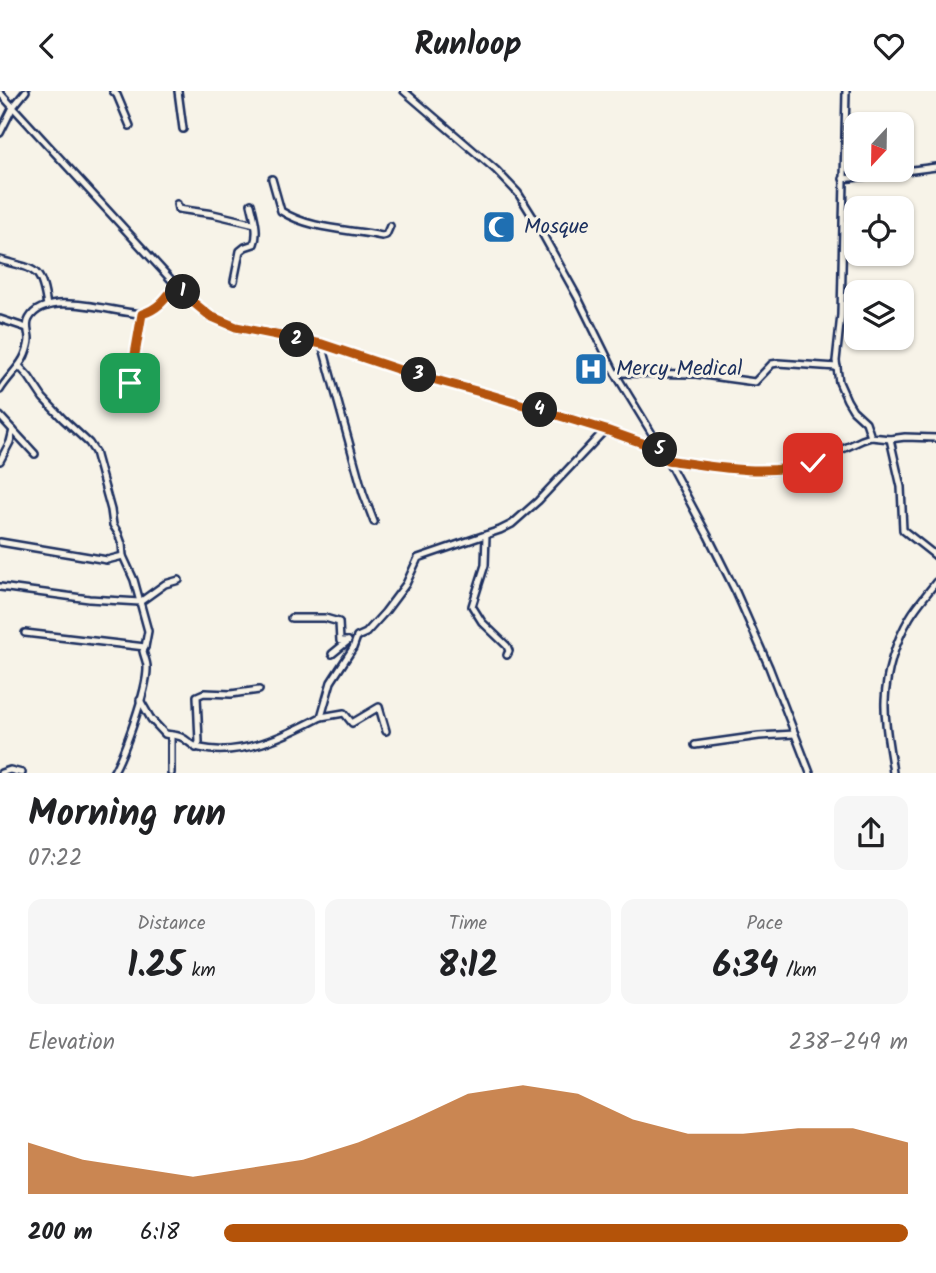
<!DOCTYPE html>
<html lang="en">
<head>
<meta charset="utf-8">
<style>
  body { margin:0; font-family:Kalam,sans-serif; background:#f6f6f6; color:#202124; height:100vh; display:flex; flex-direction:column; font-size:26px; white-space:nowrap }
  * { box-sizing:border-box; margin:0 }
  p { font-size:23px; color:#757577 }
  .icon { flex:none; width:38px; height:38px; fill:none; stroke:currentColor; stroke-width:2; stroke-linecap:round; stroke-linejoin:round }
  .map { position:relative; height:682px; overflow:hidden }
  .side { display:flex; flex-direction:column; background:#fff; flex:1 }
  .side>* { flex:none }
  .needle { width:46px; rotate:202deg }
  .controls { position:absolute; left:844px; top:21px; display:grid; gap:14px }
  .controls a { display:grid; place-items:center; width:70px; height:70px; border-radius:14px; background:#fff; box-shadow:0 2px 5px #0004; font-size:35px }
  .pin { position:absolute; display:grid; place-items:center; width:60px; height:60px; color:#fff; margin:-30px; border-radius:14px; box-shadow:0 4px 10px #0006 }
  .km { position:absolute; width:35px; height:35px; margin:-18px; border-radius:50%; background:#222; color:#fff; font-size:19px; line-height:35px; text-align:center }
  .round { display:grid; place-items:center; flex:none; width:74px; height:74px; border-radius:14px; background:#f6f6f6 }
  .summary { display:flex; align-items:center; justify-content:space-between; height:119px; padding:0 28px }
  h1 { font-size:38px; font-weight:700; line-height:52px }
  .figures { display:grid; grid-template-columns:repeat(3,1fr); gap:10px; height:119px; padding:7px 28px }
  .figures div { display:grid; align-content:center; border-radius:14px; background:#f6f6f6; text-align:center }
  .figures b { font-size:35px; font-weight:700 }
  .figures small { font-size:19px; font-weight:400 }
  .figures p { font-size:19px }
  .chart { height:196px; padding:14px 28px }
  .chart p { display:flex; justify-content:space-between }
  .chart svg { width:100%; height:126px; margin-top:7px; fill:#b45309; opacity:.7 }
  ul { padding:0 28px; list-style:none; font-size:23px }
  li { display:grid; grid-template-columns:112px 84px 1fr; align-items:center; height:52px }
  li i { height:18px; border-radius:9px; background:#b45309 }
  header { display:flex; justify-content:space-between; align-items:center; height:91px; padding:0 28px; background:#fff; font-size:32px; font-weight:700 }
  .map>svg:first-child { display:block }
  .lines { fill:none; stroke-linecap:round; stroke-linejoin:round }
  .minor-casing { stroke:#1b2f5e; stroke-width:10 }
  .minor { stroke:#f7f3e8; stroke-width:5 }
  .route-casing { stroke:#fff; stroke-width:14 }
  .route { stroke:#b45309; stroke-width:9 }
  .labels { text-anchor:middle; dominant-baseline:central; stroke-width:6; stroke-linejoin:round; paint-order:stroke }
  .poi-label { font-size:21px; fill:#1b2f5e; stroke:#f7f3e8; text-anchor:start }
</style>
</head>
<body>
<header><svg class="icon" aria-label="back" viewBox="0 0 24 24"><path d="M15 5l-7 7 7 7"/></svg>Runloop<svg class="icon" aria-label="heart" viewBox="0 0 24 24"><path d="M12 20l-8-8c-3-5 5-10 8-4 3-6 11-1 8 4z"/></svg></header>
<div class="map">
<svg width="936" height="682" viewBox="0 0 936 682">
  <rect width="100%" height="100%" fill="#f7f3e8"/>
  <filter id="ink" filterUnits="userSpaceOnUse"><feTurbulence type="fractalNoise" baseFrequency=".0143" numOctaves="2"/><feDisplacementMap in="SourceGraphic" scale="14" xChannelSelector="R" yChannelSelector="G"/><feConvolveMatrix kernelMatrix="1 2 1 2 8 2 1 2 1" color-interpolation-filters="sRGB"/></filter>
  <g filter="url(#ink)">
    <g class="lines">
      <defs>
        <g id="minor">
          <path d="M113 0 117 4 130 35"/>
          <path d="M178 0 183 38"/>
          <path d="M404 0 496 79 518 102 533 126 577 205 615 282 662 359 708 445 736 501 769 576 810 682"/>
          <path d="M846 0 841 224 836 270 839 291 847 309 853 319 866 331 871 346"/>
          <path d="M0 2 176 194 194 212 210 225 236 236 322 253 403 280 491 304 605 339 662 359"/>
          <path d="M0 42 13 16 26 0"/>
          <path d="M272 88 281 120C311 139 349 138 382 145L386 144 390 135"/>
          <path d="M843 88 936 76"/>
          <path d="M177 113 178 118 213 123 255 133"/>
          <path d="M0 169C36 179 41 175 47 215"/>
          <path d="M234 190 240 160 245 156 254 153C259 141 254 126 251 113"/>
          <path d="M0 228 27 237"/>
          <path d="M322 253 363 402 374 431"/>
          <path d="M19 275 29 286 43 307 63 328 89 352 95 361 111 419 113 434 118 442 122 453 123 465 134 489 148 540 145 556 143 560C144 565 147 571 147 576 148 597 124 663 113 682"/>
          <path d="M615 282 696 283 755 291 772 273 778 272 837 276"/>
          <path d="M0 299C7 287 21 275 25 264 27 259 29 254 29 248 29 241 25 235 29 228 46 197 116 223 143 223 159 218 166 207 176 194"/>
          <path d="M138 308 129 307 126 304 143 223"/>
          <path d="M0 325 35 363"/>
          <path d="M890 348 901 396 903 439 936 465"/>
          <path d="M667 369 704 375 769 380 797 377 813 372 862 349 871 346 890 348 905 346 936 347"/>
          <path d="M0 370 10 351 13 339"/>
          <path d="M486 444 485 474 472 515 482 531 507 555 509 560 507 564"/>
          <path d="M0 451 107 469 123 465"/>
          <path d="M0 496 89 508 140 511 165 493 179 489"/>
          <path d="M291 527H325L339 531 340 550H348"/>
          <path d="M25 542 145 556"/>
          <path d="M332 563 348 550"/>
          <path d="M140 609 151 628 165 643C170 644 176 644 181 646 188 649 192 656 200 657 241 666 285 645 321 626L331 591 353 557 357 546 366 542 385 521 406 493 418 467 500 439 512 433 538 410 605 339"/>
          <path d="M321 626 344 622 352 632 379 616 386 640"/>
          <path d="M171 644V682"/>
          <path d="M695 654 759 645 795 643"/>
          <path d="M196 657 199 651 197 605 204 602 231 603 259 599"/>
          <path d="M1 682 10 679 22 682"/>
          <path d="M893 682C890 658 884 634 885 610 886 582 895 551 910 526 917 514 927 503 936 491"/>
        </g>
      </defs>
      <use href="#minor" class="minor-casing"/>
      <use href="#minor" class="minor"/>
    </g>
  </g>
  <g class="lines" filter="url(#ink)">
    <defs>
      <path id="route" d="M130 292 142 223C159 218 166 207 176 194L194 212 210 225 236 236 322 253 403 280 491 304 606 339 662 359 667 369C715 376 766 386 813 372"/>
    </defs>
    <use href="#route" class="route-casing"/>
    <use href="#route" class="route"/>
  </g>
  <defs>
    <symbol id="mosque-square" viewBox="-11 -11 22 22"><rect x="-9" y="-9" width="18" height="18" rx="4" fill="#1f6fb2" stroke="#f7f3e8"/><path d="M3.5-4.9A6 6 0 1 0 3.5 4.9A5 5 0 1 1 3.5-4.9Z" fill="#fff"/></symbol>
    <symbol id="hospital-square" viewBox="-11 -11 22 22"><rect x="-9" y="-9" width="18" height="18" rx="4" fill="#1f6fb2" stroke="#f7f3e8"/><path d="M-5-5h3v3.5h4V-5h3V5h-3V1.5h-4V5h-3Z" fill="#fff"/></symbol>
  </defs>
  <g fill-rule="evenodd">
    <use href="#mosque-square" x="480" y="117" width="38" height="38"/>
    <use href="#hospital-square" x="572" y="259" width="38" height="38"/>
  </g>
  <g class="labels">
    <g class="poi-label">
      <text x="524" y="136">Mosque</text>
      <text x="616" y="278">Mercy Medical</text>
    </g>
  </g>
</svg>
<div class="controls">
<a><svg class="needle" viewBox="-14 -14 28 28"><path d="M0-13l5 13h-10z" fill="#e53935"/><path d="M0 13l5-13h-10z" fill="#757577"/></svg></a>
<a><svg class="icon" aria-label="locate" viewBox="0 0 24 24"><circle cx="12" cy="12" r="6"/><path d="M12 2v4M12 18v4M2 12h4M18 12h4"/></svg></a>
<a><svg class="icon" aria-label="layers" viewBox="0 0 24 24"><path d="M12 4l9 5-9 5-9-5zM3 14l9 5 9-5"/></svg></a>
</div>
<div class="pin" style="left:130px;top:292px;background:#1e9e55"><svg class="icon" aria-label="arrive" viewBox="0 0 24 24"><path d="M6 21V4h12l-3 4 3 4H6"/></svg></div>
<div class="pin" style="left:813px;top:372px;background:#d93025"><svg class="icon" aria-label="check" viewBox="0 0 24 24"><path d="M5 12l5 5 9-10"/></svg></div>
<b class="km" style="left:183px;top:201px">1</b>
<b class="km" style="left:297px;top:249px">2</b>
<b class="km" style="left:419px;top:284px">3</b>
<b class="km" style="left:540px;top:319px">4</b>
<b class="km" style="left:660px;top:359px">5</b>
</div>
<section class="side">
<div class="summary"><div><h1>Morning run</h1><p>07:22</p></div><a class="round"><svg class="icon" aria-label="share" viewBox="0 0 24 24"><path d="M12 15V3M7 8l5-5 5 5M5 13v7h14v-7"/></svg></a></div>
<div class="figures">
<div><p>Distance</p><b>1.25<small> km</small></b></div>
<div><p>Time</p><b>8:12</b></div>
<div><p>Pace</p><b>6:34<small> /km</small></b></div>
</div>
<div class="chart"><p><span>Elevation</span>238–249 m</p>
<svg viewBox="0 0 160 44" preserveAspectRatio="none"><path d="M0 44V26L10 32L20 35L30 38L40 35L50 32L60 26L70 18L80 9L90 6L100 9L110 18L120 23L130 23L140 21L150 21L160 26V44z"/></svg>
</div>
<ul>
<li><b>200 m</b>6:18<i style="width:100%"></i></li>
</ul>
</section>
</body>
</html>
